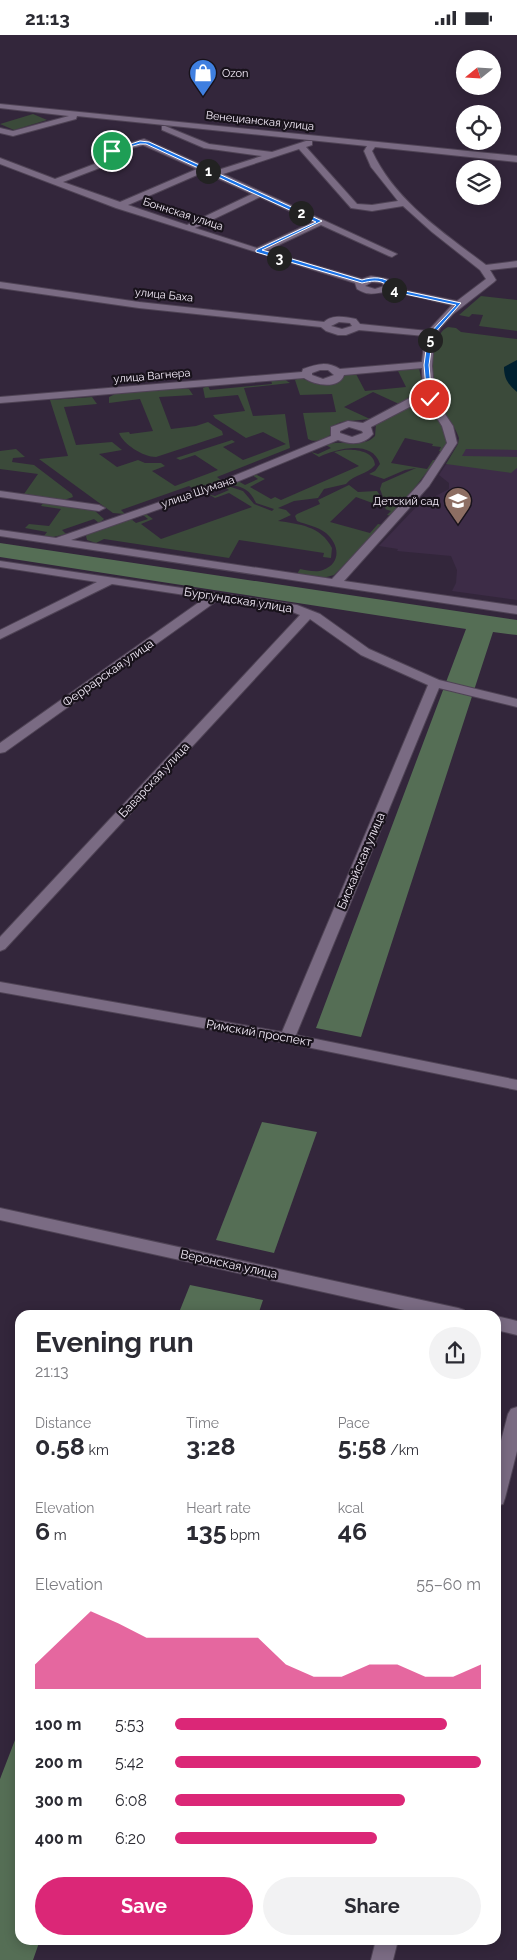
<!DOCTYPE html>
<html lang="en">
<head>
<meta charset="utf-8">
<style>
  body { margin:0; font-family:Raleway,sans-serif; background:#f2f2f3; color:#2b2b33; height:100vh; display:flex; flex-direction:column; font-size:19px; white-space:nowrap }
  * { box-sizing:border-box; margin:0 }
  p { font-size:16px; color:#7c7c81 }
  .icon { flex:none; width:28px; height:28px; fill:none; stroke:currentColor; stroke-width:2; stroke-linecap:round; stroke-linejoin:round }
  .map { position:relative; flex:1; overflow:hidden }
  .side { position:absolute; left:15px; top:1275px; width:486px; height:635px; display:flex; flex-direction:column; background:#fff; border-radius:15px; box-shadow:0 2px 12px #0003 }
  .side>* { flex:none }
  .needle { width:32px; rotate:252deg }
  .tools { position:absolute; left:456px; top:15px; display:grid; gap:10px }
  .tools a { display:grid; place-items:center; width:45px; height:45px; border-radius:50%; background:#fff; box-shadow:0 2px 12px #0003; font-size:25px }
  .pin { position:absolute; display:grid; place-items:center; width:42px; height:42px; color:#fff; margin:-21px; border:2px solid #fff; border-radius:50%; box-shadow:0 1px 5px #0007 }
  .km { position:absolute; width:25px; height:25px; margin:-12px; border-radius:50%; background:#222; color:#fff; font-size:14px; line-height:25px; text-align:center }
  .round { display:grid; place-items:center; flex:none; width:52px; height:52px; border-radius:26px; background:#f2f2f3 }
  .headline { display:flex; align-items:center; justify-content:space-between; height:85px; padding:0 20px }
  h1 { font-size:28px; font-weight:700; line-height:38px }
  .stats { display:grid; grid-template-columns:repeat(3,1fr); gap:8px; height:85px; padding:5px 20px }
  .stats div { display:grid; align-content:center }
  .stats b { font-size:25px; font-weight:700 }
  .stats small { font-size:14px; font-weight:400 }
  .stats p { font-size:14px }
  .chart { height:140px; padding:10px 20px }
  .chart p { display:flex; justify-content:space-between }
  .chart svg { width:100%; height:90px; margin-top:5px; fill:#db2777; opacity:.7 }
  .cta { display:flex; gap:10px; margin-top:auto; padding:10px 20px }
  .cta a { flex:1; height:58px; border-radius:30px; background:#db2777; color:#fff; font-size:20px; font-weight:700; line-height:58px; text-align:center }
  .cta a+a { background:#f2f2f3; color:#2b2b33 }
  ul { padding:0 20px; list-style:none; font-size:16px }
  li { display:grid; grid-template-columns:80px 60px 1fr; align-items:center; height:38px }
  li i { height:12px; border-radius:6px; background:#db2777 }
  .status { display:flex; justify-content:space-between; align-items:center; height:35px; padding:0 25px; background:#fff; direction:ltr }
  .status svg { height:14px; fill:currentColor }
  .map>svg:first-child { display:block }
  .built { fill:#3d2c47 }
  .green { fill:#3b4a3a }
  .forest { fill:#556e55 }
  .water { fill:#00202f }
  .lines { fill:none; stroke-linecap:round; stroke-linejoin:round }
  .minor-casing { stroke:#4f4355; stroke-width:2 }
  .minor { fill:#7a6b83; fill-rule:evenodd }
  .route { fill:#1a73e8; stroke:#fff }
  .labels { text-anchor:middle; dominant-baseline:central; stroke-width:4.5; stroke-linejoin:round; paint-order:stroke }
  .far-poi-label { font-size:11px; fill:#f3ebf8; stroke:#18121b; text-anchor:start }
  .far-street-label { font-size:11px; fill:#f3ebf8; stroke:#18121b }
  .street-label { font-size:12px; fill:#f3ebf8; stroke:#18121b }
</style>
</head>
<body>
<div class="status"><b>21:13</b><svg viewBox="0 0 49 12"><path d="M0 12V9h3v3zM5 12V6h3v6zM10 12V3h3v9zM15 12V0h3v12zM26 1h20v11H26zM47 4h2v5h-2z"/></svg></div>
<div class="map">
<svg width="517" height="1925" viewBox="0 0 517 1925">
  <rect width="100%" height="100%" fill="#33263b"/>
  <path class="built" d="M517 392V565L452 556 456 548 457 535 451 521 397 516 398 514 379 511 418 470 449 454V448L439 440 459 409Z"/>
  <g class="green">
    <path d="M33 79 47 85 14 95 0 89Z"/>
    <path d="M481 261 517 265V296L479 291 483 280 472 279 469 282 459 280Z"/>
    <path d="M448 292 456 293 461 297 517 304V415L466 414 462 421 517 422V433L511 438 446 429 458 409 459 403C454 388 442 376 436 362 429 346 430 300 448 292Z"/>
    <path d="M419 333 424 356 399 369 373 357 344 372 370 384 341 387 330 392V400C324 405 315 408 308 404L303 378 336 377 332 359 300 360 295 345C301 342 304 344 310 347 323 352 338 347 347 338L355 337 365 356 406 352 397 334Z"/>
    <path d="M284 344 290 348 244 353 253 381 285 379 290 413 217 442 222 446 195 455 189 451 121 475 125 479 113 478 39 424 68 421 50 365 92 362 97 369 64 372 76 410 112 407 122 415 99 419 117 432 138 425 145 428H161L165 431 152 436 175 451 218 435 195 420 180 425 176 423 232 405 235 407 223 412 243 425 286 409 263 397 246 403 215 383 213 380 245 376 238 360 205 363 203 353 208 351 210 355 272 349 271 345Z"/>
    <path d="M182 353 189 354 193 360 159 362 171 394 196 391 208 387 222 396 223 400 156 422C143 422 123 409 119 398L129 397 130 399 153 396 140 364 109 368V362L115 359Z"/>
    <path d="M419 366H427L444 391 447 409 442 417 439 416 441 412 432 411 433 409 405 403 391 428 427 434 433 425H436L393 481 387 480 391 476 385 474 386 473 356 462 330 487 370 498 378 489 383 490 334 540 323 543 297 539 300 534C307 535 316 538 323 535 342 528 339 509 326 498 317 491 307 490 297 486L295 481 297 479 320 469 318 465 349 450 358 457 377 456 382 463 381 469 386 470 380 454 382 448 416 433 405 435 384 444 369 439 375 436 380 429C372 404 336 414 319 422L311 417 318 419 331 413 326 410C342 404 363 414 375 401L376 389Z"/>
    <path d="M16 414 25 422 13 423 12 427 34 430 72 459 73 462 64 465 24 459 38 439 0 434V416Z"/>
    <path d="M344 415C355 414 374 416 375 430 367 440 354 439 346 449L324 454 318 463 294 466 278 473 286 475 291 480 278 486C299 489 321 491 332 513L331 523 323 522 324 518 239 505 229 523 104 504 96 508 87 505 86 501 88 499 131 484 136 488 148 484 143 480 146 479 153 484 141 489 161 504 252 472 229 458 215 463 208 459 215 461 229 455 225 452 228 451 243 456 254 469 272 476 274 474 256 468C250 455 244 452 231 450L238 446 245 450 258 444 252 440 255 439 265 444 250 452 271 464 275 462 281 465 359 431 334 417Z"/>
    <path d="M43 468 95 476 104 484 99 488 94 484 62 495 66 499 53 502 44 501 47 497 25 493 29 489 49 491 61 474 41 471Z"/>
  </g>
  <g class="forest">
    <path d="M0 508 517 585V600L493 597 361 1002 316 993 466 594 0 522Z"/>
    <path d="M262 1087 317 1097 274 1218 216 1205Z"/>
    <path d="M190 1250 263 1265 258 1280H178Z"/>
    <path d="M20 1692V1905H40L33 1925H0V1744Z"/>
  </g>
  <path class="water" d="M517 325V357C508 349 504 344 504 332Z"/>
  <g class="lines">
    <defs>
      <g id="minor">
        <path d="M0 69 517 121V127L375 112 372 116C395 166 444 198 486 230L517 226V232L490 235 496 245 494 247 453 279 440 293 434 305 432 331 435 364 453 391 457 408 429 451 344 546 517 571V579L0 501V495L56 503 226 444 331 401V392L348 386 363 388 423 356 422 333 344 340C339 355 314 350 304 343L0 368V362L302 337 303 334C317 329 327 326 340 334L422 327 425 301 359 295 346 300H338L326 296 321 292 139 273 0 253V247L139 267 324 287C332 279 346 282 356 284L360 289 428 296 452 270C432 266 411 259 390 257 376 256 372 263 357 254L355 248 116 173 0 129V123L55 144 113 122 108 118 109 114 144 104 215 136 262 121 204 113 162 95V91H165L209 109 272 117 306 106H312V110L306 112 357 169 372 170 398 166 371 132 364 116 367 111 77 81 76 84 13 101 0 98V93L13 96 69 81 0 73ZM143 110 197 134 120 167 63 147 123 124V120L117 117ZM299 114 351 173 372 176 403 171 432 197 480 235 486 244 457 266 394 253 388 244 371 241 362 244 266 216 321 190 389 221 392 222 397 219 223 139ZM204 137 252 159 187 190 128 170ZM260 162 313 187 257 213 195 193ZM372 247 382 248 384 251 375 254 365 251ZM339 287 350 288 352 291 342 294 331 291ZM320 335H328L334 340 323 344 312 340V338ZM425 364 442 391 447 408 421 447 332 544 71 505 234 448 338 405C351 410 364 410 373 399L371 392ZM349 392 362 396 363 398 352 402 340 398V396Z"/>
        <path d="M0 456 99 470 105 473 99 476 0 462Z"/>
        <path d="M0 526 297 570 320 579 369 614 439 645 517 664V672L439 653 296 1000 517 1045V1055L287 1008 0 957V947L282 997 428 650 361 620 310 584 5 914 0 916V902L300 580 290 576 218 565 5 717 0 718V708L205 563 112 549 0 604V595L97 547 0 532Z"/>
        <path d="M0 1173 458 1273 464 1275 467 1280H427L0 1185Z"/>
        <path d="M496 1281 517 1286V1300L496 1295Z"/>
        <path d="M517 1372V1416L505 1463 503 1469 496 1471V1425L508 1379 511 1374Z"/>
        <path d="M376 1905H398L393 1925H371Z"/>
      </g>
    </defs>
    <use href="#minor" class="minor-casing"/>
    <use href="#minor" class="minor"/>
  </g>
  <path class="route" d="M140 106 149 107 322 186 262 215 362 245C372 242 385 241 393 250L391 253 461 268 433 300 429 330 432 365 427 364 424 330 428 300 456 270 386 255 387 250C379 244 371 246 362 248L256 217V215L316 187 146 109H140L112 117 110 116Z"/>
  <defs>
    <symbol id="shop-pin" viewBox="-11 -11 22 30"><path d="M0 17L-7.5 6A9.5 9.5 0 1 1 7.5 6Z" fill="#3f7fe0" stroke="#18121b"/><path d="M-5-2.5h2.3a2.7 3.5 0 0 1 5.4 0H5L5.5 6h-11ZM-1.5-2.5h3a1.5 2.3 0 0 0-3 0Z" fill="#fff"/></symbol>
    <symbol id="school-pin" viewBox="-11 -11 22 30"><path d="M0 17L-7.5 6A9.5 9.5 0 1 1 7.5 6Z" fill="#8d6e63" stroke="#18121b"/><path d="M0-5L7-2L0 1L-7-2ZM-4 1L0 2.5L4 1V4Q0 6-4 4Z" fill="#fff"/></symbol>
  </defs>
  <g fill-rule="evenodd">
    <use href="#shop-pin" x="187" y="22" width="32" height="43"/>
    <use href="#school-pin" x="442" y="450" width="32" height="43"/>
  </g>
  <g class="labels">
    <g class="far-poi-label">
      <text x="222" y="38">Ozon</text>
      <text x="439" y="466" text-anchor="end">Детский сад</text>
    </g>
    <g class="far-street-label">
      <text transform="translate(260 86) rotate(6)">Венецианская улица</text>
      <text transform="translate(183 179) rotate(18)">Боннская улица</text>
      <text transform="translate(164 260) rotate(6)">улица Баха</text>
      <text transform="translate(152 341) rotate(-5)">улица Вагнера</text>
      <text transform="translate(198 457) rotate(-19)">улица Шумана</text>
    </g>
    <g class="street-label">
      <text transform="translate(238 565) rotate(9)">Бургундская улица</text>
      <text transform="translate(108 638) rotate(-35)">Феррарская улица</text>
      <text transform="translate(154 745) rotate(-47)">Баварская улица</text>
      <text transform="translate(361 826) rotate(-67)">Бискайская улица</text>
      <text transform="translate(259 998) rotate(10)">Римский проспект</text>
      <text transform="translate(229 1229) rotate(12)">Веронская улица</text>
    </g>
  </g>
</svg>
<div class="tools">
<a><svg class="needle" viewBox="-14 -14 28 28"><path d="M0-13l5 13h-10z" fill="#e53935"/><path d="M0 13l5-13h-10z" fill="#7c7c81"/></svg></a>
<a><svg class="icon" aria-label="locate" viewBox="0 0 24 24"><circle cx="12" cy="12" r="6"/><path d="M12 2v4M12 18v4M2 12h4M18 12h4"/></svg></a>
<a><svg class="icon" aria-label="layers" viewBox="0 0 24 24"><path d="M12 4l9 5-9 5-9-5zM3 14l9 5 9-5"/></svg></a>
</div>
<div class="pin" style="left:112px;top:116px;background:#1e9e55"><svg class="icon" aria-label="arrive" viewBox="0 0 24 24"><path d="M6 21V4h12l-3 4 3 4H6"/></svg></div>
<div class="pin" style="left:430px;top:364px;background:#d93025"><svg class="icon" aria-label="check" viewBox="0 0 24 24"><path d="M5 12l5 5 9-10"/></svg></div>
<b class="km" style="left:208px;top:136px">1</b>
<b class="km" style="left:301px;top:178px">2</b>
<b class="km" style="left:279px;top:223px">3</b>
<b class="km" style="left:394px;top:255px">4</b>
<b class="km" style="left:430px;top:305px">5</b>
<section class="side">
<div class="headline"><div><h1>Evening run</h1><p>21:13</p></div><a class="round"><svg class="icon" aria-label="share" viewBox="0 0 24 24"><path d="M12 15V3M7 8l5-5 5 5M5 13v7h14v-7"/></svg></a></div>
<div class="stats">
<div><p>Distance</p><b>0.58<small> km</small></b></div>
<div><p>Time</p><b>3:28</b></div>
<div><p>Pace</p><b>5:58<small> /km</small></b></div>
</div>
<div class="stats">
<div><p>Elevation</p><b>6<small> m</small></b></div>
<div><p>Heart rate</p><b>135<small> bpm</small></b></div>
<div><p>kcal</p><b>46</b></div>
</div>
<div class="chart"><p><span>Elevation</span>55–60 m</p>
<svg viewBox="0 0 160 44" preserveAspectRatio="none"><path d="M0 44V32L10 19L20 6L30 12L40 19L50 19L60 19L70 19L80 19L90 32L100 38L110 38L120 32L130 32L140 38L150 38L160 32V44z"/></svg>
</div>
<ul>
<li><b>100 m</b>5:53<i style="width:89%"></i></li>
<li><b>200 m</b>5:42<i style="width:100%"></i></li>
<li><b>300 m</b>6:08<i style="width:75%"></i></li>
<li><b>400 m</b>6:20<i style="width:66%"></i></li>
</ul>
<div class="cta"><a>Save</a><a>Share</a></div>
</section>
</div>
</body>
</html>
